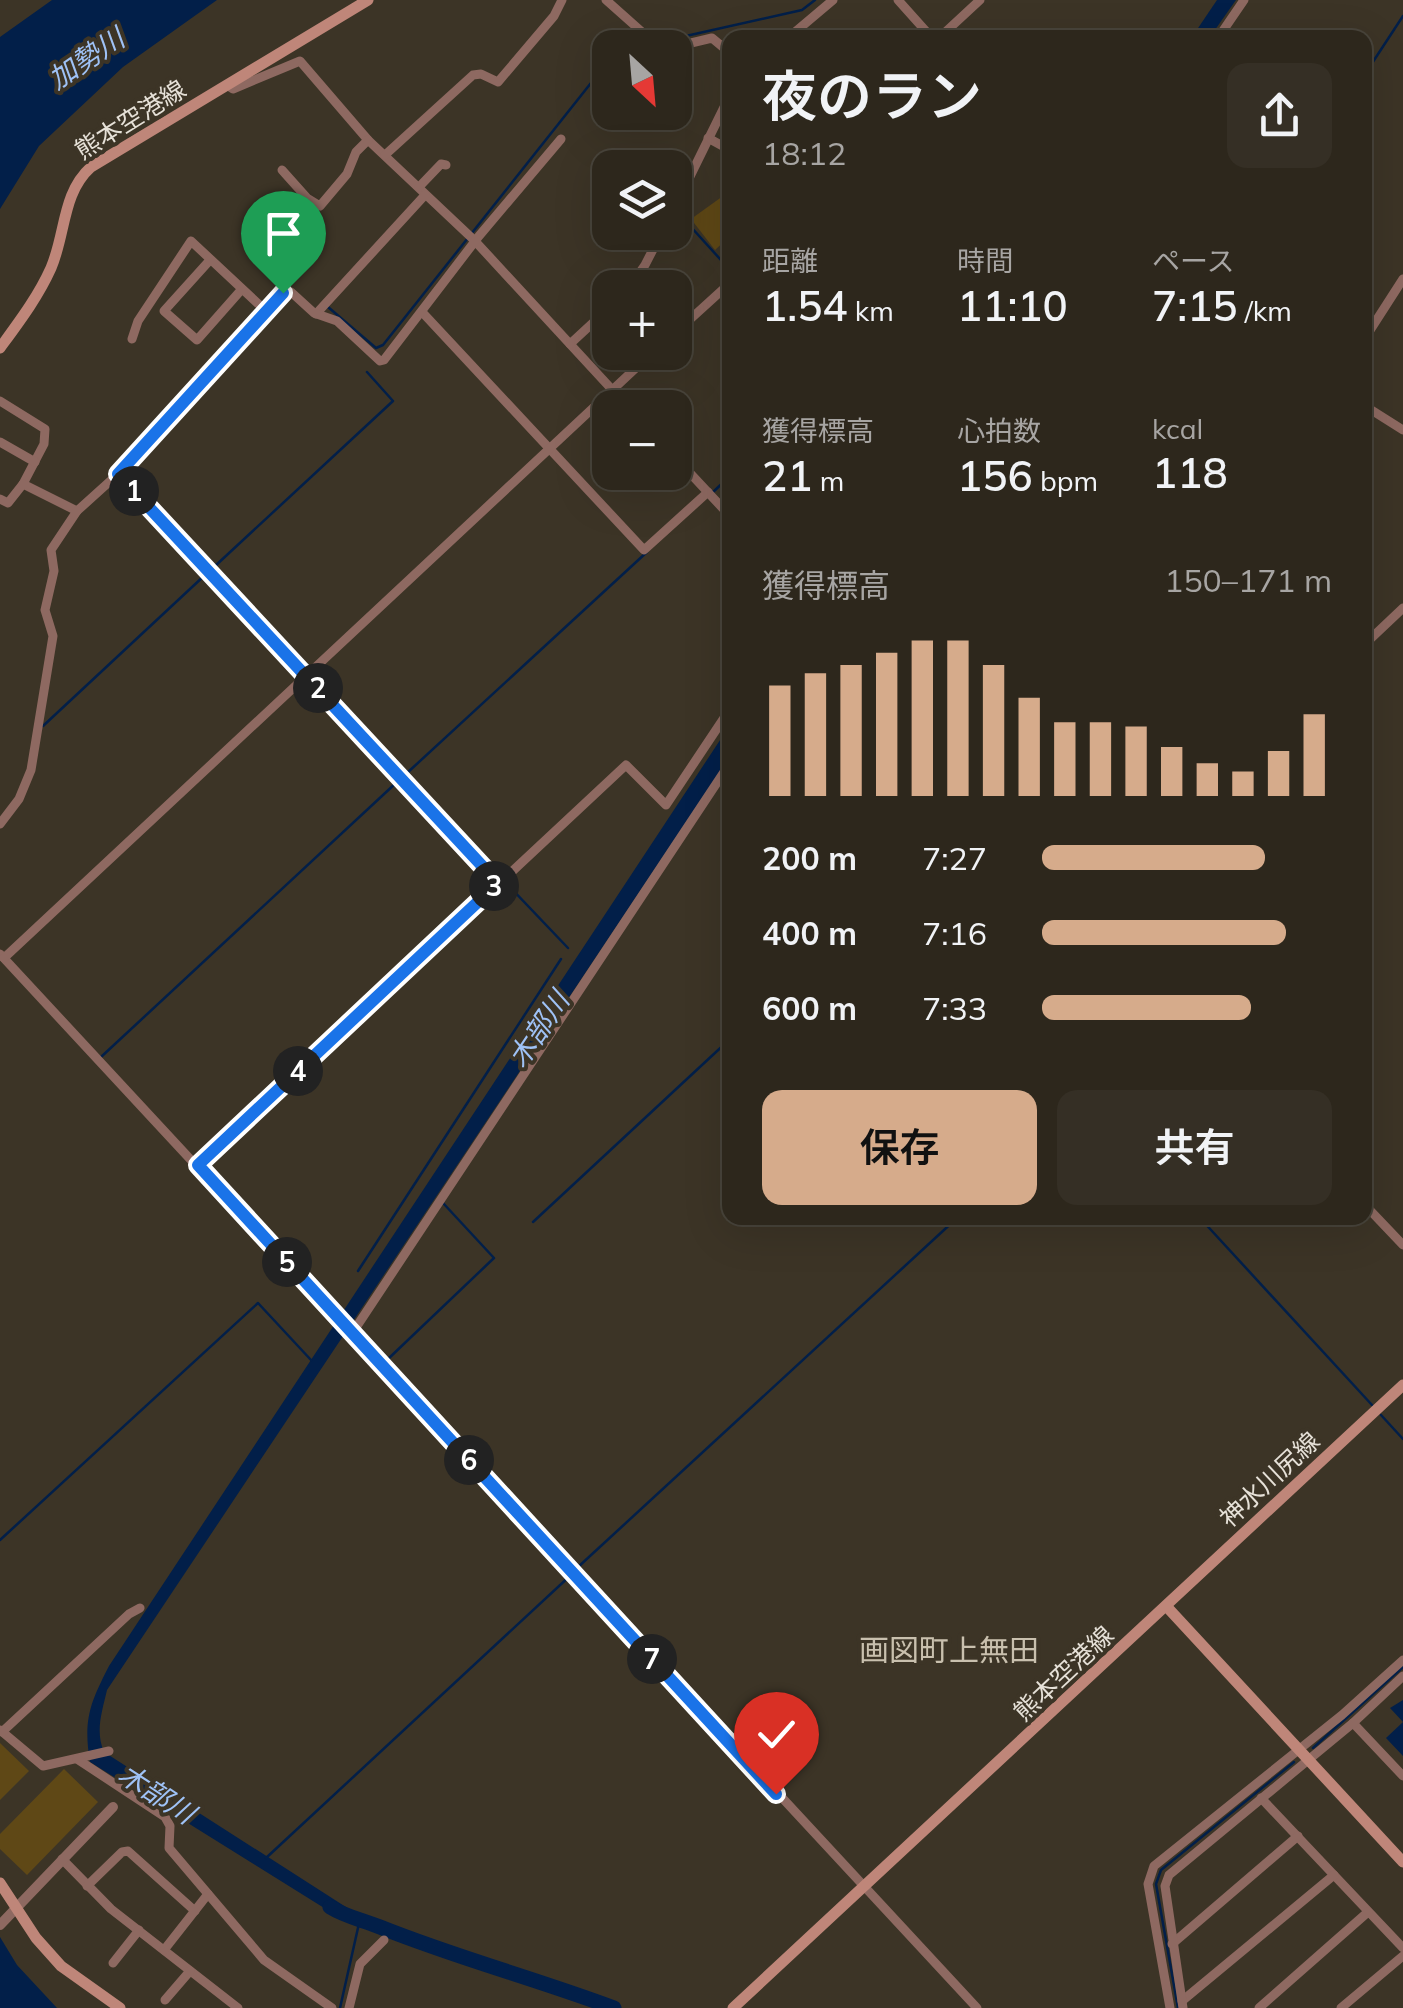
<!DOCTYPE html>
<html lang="ja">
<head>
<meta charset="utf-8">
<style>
  body { margin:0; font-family:Mulish,"Noto Sans JP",sans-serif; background:#352f25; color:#f1f3f6; height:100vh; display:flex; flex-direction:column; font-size:38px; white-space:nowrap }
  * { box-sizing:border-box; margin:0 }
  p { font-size:32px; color:#a7a5a3 }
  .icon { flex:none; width:55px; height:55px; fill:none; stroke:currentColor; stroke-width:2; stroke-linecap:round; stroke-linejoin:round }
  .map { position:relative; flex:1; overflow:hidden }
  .panel { position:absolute; left:722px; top:30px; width:650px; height:1195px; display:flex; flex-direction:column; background:#2d271c; border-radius:20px; box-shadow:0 10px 40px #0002,0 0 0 2px #48443b }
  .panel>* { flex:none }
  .needle { width:65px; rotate:154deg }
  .fabs { position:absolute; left:592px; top:30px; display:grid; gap:20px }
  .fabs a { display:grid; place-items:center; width:100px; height:100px; border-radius:20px; background:#2d271c; box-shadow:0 10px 40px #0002,0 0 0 2px #48443b; font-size:50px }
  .pin { position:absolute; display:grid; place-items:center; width:85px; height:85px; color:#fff; margin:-102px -42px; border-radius:50% 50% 50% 0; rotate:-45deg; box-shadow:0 0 10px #0007 }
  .pin .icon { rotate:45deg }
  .km { position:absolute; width:50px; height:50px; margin:-25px; border-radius:50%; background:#222; color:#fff; font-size:28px; line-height:50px; text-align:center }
  .round { display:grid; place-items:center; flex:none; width:105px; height:105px; border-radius:20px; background:#352f25 }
  .head { display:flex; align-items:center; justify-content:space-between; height:170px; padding:0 40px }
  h1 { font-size:55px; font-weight:600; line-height:75px }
  .figures { display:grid; grid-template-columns:repeat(3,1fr); gap:15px; height:170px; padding:10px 40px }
  .figures div { display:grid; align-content:center }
  .figures b { font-size:42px; font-weight:600 }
  .figures small { font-size:28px; font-weight:400 }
  .figures p { font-size:28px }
  .chart { height:280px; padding:20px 40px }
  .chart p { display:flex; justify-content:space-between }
  .chart svg { width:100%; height:180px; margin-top:10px; stroke:#d6ab8b; stroke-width:6 }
  .action { display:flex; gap:20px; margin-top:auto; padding:20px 40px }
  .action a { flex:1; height:115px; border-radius:20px; background:#d6ab8b; color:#111; font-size:40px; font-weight:600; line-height:115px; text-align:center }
  .action a+a { background:#352f25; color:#f1f3f6 }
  ul { padding:0 40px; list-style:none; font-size:32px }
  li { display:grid; grid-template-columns:160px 120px 1fr; align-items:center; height:75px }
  li i { height:25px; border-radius:12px; background:#d6ab8b }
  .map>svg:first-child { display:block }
  .green { fill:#5f4816 }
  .water { fill:#021f49 }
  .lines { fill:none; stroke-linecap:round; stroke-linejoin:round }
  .stream { stroke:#021f49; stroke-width:2.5 }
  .river { stroke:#021f49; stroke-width:15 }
  .minor { stroke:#8e6961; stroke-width:9 }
  .tertiary { stroke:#8e6961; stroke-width:10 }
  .secondary { stroke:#bf8679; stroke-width:11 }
  .route-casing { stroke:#fff; stroke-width:20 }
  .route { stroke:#1a73e8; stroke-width:12 }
  .labels { text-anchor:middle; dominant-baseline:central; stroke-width:8; stroke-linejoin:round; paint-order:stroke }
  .street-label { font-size:25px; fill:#e6e1d8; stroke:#3c3426 }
  .water-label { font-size:28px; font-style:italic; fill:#9fc2f6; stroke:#3c3426 }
  .quarter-label { font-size:30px; fill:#c9c0ae; stroke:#3c3426 }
</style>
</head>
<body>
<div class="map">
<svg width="1403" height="2008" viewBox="0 0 1403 2008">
  <rect width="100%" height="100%" fill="#3c3426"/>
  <g class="green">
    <path d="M730 191V236L715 250 691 219Z"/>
    <path d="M0 1743 29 1771 0 1800Z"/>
    <path d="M64 1769 98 1802 27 1875 0 1849V1834Z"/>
  </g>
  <g class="water">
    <path d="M52 0H217L123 67 39 146 0 209V37Z"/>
    <path d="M1217 0H1236L1210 37H1192Z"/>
    <path d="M730 725V756L107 1690C102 1712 95 1731 104 1752L349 1909 345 1921 90 1762C83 1720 90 1703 109 1666Z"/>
    <path d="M1403 1700V1756L1386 1738 1403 1722 1390 1708Z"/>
    <path d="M0 1937 17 1965 57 2008H0Z"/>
  </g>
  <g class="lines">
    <g class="stream">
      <path d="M659 42 802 10 815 0"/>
      <path d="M635 48 651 44"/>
      <path d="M1365 74 1403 16"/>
      <path d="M681 216 730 270"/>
      <path d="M328 307 376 348 383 345 610 59"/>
      <path d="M712 493 730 476"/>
      <path d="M310 668 214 567 393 401 367 372"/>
      <path d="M315 674 502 878"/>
      <path d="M43 726 205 575"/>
      <path d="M407 773 647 552"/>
      <path d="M507 884 568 948"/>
      <path d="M101 1057 397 782"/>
      <path d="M1200 1218 1372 1405"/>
      <path d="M533 1222 730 1039"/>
      <path d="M358 1271 561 959"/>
      <path d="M387 1360 494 1258 443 1203"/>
      <path d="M1381 1415 1403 1439"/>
      <path d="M0 1540 258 1303 311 1360"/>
      <path d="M577 1568 957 1218"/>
      <path d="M1313 1748 1403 1667"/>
      <path d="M266 1858 572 1574"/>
      <path d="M340 2008 360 1919"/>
      <path d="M1178 2008 1156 1884 1161 1870 1294 1762"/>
    </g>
    <path class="river" d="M330 1907C346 1917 363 1920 380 1927 457 1958 537 1979 614 2008"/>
    <g class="minor">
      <path d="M606 0 660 48"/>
      <path d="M898 0 932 38"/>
      <path d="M788 38 833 0"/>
      <path d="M939 38 980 0"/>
      <path d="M1218 38 1244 0"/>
      <path d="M670 48 712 38 730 53"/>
      <path d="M227 85 233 89 300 61 368 140 474 240 629 408"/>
      <path d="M708 138 730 150"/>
      <path d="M385 155 473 75 481 74 498 82 554 16 562 0"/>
      <path d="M282 170 307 198 320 206 347 174 356 152 368 140"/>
      <path d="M419 187 441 164 446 165"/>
      <path d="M675 207 730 95"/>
      <path d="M210 260 164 311 197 340 242 289"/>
      <path d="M629 288 645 265 662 232"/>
      <path d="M422 312 644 550 708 492"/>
      <path d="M316 314 425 195"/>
      <path d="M675 333 730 283"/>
      <path d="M1365 338 1403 279"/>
      <path d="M132 339 138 321 191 241 267 312"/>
      <path d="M570 344 610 307"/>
      <path d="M0 401 45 429 44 444 23 484"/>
      <path d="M1365 406 1403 430"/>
      <path d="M0 442 35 462"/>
      <path d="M675 457 730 516"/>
      <path d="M118 474 497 883"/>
      <path d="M0 499 8 503 23 484 77 511"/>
      <path d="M1365 644 1403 608"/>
      <path d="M0 824 19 799 31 770 53 636 45 610 54 571 51 550 77 511 118 474 283 293 291 292 314 313 337 321 380 361 384 360 479 236 561 139"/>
      <path d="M0 954 977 2008"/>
      <path d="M4 958 653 352"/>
      <path d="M198 1165 626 765 666 805 730 709"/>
      <path d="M1365 1205 1403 1245"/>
      <path d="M353 1332 730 763"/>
      <path d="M1353 1723 1403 1776"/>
      <path d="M0 1730 43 1766 109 1751"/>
      <path d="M2 1732 129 1614 140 1608"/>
      <path d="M77 1759 165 1817 170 1826 169 1848 264 1960 332 2008"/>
      <path d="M1261 1798 1403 1948"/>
      <path d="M62 1859 111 1909 238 2008"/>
      <path d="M87 1886 122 1852 128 1851 195 1911"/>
      <path d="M1172 1944 1298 1836"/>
      <path d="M164 1950 208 1894"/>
      <path d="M113 1963 139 1930"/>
      <path d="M165 2000 190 1971"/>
      <path d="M1182 2001 1334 1875"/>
      <path d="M349 2008 360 1964 384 1940"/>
      <path d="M1170 2008 1148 1884 1154 1866 1342 1715 1403 1660"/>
      <path d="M1183 2008 1165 1886 1169 1875 1353 1723 1403 1676"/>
      <path d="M1259 2008 1368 1912"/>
      <path d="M1341 2008 1403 1956"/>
    </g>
    <path class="tertiary" d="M0 1925 113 1807"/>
    <g class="secondary">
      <path d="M0 348C19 322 38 297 51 268 66 233 62 193 91 167L368 0"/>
      <path d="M1167 1607 1403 1862"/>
      <path d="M0 1883 36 1938 61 1966 120 2008"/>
      <path d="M733 2008 1403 1385"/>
    </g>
  </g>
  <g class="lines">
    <defs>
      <path id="route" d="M283 293 118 474 498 883 198 1165 776 1794"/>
    </defs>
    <use href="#route" class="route-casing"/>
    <use href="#route" class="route"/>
  </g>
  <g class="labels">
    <g class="street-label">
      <text transform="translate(130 119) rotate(-32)">熊本空港線</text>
      <text transform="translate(1269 1479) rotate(-43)">神水川尻線</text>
      <text transform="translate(1063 1673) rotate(-43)">熊本空港線</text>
    </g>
    <g class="water-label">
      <text transform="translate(86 58) rotate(-34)">加勢川</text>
      <text transform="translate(538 1029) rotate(-56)">木部川</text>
      <text transform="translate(157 1793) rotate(33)">木部川</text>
    </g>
    <g class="quarter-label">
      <text x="949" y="1650">画図町上無田</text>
    </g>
  </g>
</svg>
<div class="fabs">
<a><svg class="needle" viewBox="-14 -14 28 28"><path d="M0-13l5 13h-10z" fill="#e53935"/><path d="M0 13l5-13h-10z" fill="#a7a5a3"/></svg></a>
<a><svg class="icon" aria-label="layers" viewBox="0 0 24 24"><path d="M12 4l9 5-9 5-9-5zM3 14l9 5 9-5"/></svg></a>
<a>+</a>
<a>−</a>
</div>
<div class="pin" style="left:283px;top:293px;background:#1e9e55"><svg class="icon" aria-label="arrive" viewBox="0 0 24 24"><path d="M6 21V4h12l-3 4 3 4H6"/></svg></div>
<div class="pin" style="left:776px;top:1794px;background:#d93025"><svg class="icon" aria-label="check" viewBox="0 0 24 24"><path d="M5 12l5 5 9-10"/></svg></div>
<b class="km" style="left:134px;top:491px">1</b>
<b class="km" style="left:318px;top:688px">2</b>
<b class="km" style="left:494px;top:886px">3</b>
<b class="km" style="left:298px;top:1071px">4</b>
<b class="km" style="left:287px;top:1262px">5</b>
<b class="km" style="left:469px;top:1460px">6</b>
<b class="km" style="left:652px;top:1659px">7</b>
<section class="panel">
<div class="head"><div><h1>夜のラン</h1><p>18:12</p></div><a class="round"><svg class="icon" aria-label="share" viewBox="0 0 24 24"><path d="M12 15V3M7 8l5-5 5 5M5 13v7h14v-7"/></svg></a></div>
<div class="figures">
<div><p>距離</p><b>1.54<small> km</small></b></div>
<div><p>時間</p><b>11:10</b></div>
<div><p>ペース</p><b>7:15<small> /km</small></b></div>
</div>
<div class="figures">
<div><p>獲得標高</p><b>21<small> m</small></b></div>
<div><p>心拍数</p><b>156<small> bpm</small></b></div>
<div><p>kcal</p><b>118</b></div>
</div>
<div class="chart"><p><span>獲得標高</span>150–171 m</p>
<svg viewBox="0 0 160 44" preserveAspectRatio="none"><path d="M5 44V17M15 44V14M25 44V12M35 44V9M45 44V6M55 44V6M65 44V12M75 44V20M85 44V26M95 44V26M105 44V27M115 44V32M125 44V36M135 44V38M145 44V33M155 44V24"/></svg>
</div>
<ul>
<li><b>200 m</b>7:27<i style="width:77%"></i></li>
<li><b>400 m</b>7:16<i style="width:84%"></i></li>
<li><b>600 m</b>7:33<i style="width:72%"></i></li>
</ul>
<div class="action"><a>保存</a><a>共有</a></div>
</section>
</div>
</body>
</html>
